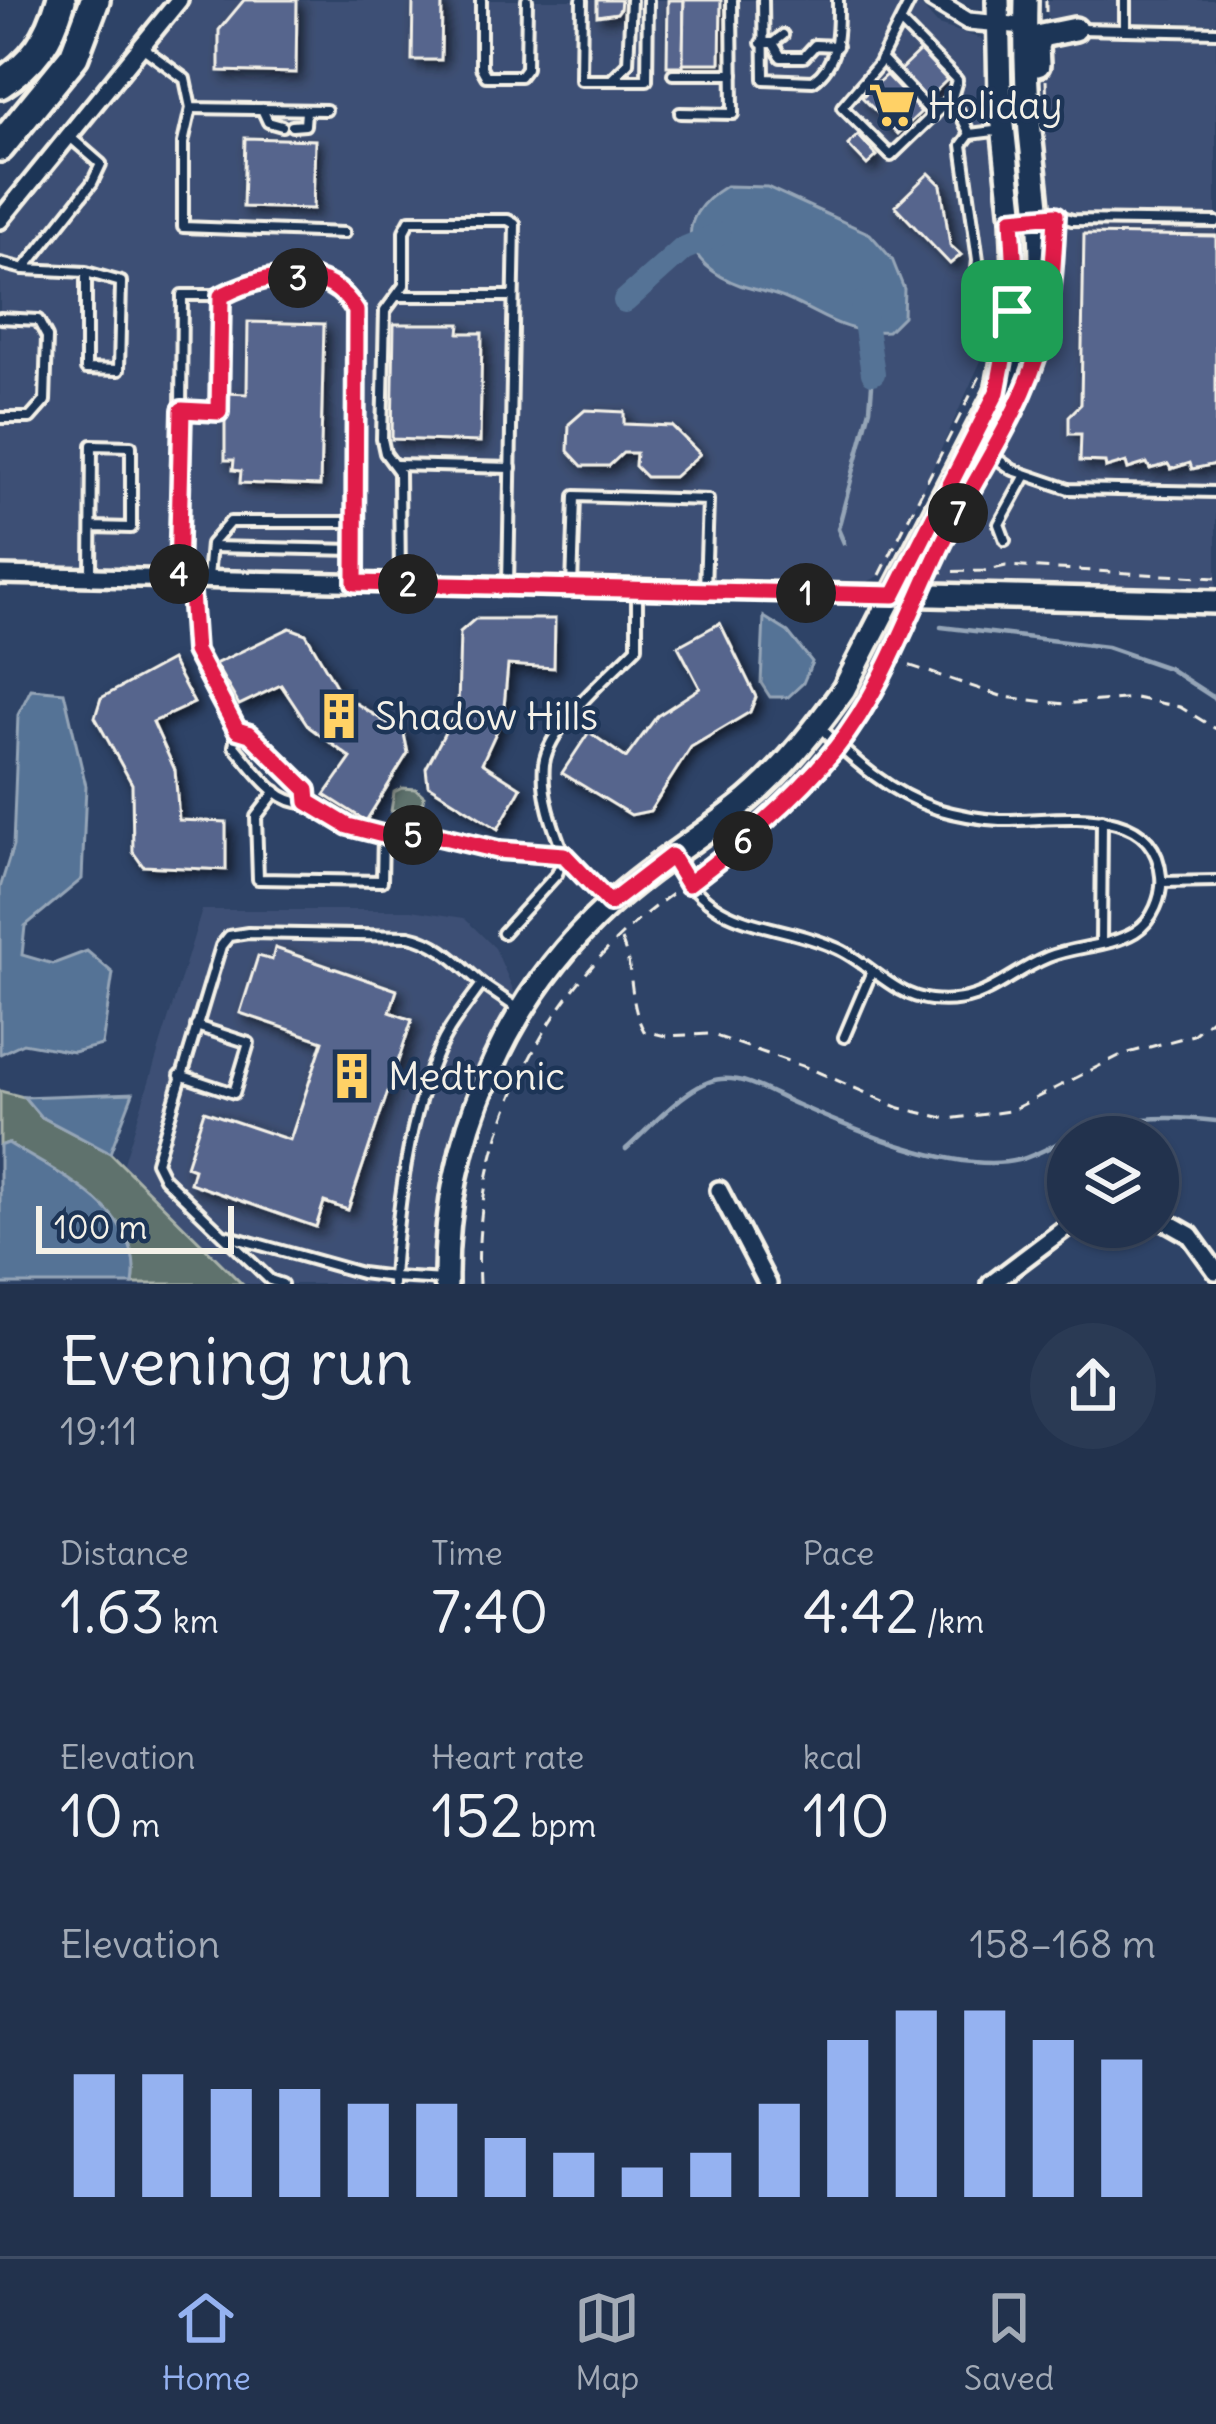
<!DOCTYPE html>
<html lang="en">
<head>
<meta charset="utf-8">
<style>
  body { margin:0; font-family:Delius,sans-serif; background:#2a3a54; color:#f1f3f6; height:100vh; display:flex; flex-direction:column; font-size:45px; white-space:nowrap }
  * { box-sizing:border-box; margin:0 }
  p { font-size:39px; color:#a2aab6 }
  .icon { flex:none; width:66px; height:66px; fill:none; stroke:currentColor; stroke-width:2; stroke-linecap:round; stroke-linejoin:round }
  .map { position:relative; height:1284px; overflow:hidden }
  .drawer { display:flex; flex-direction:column; background:#22324d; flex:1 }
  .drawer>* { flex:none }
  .fabs { position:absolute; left:1047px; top:1116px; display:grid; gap:24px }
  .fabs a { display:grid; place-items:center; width:132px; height:132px; border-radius:50%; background:#22324d; box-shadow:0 3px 9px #0004,0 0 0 3px #3f4d65; font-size:60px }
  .scale { position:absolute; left:36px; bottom:30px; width:198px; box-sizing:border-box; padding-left:12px; border:6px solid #f4f1e8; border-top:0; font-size:33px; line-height:42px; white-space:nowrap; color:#f4f1e8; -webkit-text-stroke:9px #1d3557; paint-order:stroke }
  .pin { position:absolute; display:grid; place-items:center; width:102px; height:102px; color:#fff; margin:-51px; border-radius:24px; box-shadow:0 6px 18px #0006 }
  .km { position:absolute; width:60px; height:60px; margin:-30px; border-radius:50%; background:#222; color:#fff; font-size:33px; line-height:60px; text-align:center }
  .round { display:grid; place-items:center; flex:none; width:126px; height:126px; border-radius:63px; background:#2a3a54 }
  .head { display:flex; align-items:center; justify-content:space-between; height:204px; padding:0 60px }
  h1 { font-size:66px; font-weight:600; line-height:90px }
  .metrics { display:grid; grid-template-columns:repeat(3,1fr); gap:18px; height:204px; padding:12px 60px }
  .metrics div { display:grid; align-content:center }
  .metrics b { font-size:60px; font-weight:600 }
  .metrics small { font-size:33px; font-weight:400 }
  .metrics p { font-size:33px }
  .chart { height:336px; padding:24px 60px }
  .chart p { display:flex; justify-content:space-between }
  .chart svg { width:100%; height:216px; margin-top:12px; stroke:#95b2f1; stroke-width:6 }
  .tabs { display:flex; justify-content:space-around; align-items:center; height:168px; border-top:3px solid #3f4d65; background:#22324d; font-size:33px; color:#a2aab6 }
  .tabs a { display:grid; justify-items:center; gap:6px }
  .tabs .selected { color:#95b2f1 }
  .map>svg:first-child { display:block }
  .built { fill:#3e5074 }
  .green { fill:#5e726d; stroke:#a9b2aa; stroke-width:3 }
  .water { fill:#557396; stroke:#95a5b7; stroke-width:3 }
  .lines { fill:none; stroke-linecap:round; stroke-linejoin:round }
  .stream { stroke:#95a5b7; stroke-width:4.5 }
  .river { stroke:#557396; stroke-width:24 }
  .building { fill:#57658d; stroke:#f4f1e8; stroke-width:3; filter:url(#shadow) }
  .lane-casing { stroke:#f4f1e8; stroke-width:16 }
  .street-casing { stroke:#f4f1e8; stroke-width:24 }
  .secondary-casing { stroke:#f4f1e8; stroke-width:30 }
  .highway-casing { stroke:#f4f1e8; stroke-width:36 }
  .path { stroke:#f4f1e8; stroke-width:3; stroke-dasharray:12 9; stroke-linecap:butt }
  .lane { stroke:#1d3557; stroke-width:8 }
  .street { stroke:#1d3557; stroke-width:15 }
  .secondary { stroke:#1d3557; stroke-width:21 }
  .highway { stroke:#1d3557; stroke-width:27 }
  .route-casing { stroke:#fff; stroke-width:24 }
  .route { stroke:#e11d48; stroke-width:15 }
  .labels { text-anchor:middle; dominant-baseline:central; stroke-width:9; stroke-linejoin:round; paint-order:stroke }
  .poi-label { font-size:39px; fill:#f4f1e8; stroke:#1d3557; text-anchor:start }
</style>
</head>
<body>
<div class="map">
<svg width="1216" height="1284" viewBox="0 0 1216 1284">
  <defs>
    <filter id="shadow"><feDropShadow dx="5.5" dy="5.5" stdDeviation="6" flood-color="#0009"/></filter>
  </defs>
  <rect width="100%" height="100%" fill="#2e4367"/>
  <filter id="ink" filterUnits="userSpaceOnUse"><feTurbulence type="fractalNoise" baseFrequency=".00833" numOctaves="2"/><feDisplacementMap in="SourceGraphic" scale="24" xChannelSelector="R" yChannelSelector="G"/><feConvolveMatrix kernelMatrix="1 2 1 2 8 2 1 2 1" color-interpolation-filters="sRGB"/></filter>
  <g filter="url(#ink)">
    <g class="built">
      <path d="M192 0H916L938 25 982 39 986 115 995 148 1003 220 1007 283 993 334 885 573 867 582 0 563V235Z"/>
      <path d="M1042 0H1216V23L1049 20Z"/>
      <path d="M1053 36 1216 40V593L935 585 929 578 928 563 1014 398 1036 341 1049 292 1051 243 1039 143 1044 111 1041 42Z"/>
      <path d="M202 910H412L464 918 495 948 516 996 466 1083 442 1166 431 1284H242L123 1166Z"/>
    </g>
    <g class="green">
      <path d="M402 788 416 789 424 796 420 813 391 811 394 792Z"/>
      <path d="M0 1091 24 1097 40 1116 110 1153 242 1284H133C144 1216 62 1180 16 1148L8 1143 0 1146Z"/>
    </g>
    <g class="water">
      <path d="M726 186 767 187 870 234 892 259 904 289 903 316 888 331C841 334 825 315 784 298 770 292 754 290 740 285 683 264 671 219 726 186Z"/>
      <path d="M764 617 788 632 812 662 803 683 788 697H770L761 683Z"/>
      <path d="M31 689 64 692 86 786 82 879 25 926 22 955 53 964 87 951 113 973 102 1045 73 1052 23 1043 0 1054V888L13 846 18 715Z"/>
      <path d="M133 1093 110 1153 40 1116 24 1097Z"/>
      <path d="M8 1143C58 1174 145 1211 133 1284H0V1146Z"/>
    </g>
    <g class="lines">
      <g class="stream">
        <path d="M844 543 838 529 870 409 873 373"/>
        <path d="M941 627 1107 647 1168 668 1216 699"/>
        <path d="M1071 1137C1115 1117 1168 1115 1216 1121"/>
        <path d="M626 1149C649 1129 690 1081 721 1079 749 1077 773 1095 798 1105 854 1130 958 1175 1018 1160 1035 1156 1052 1146 1068 1138"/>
      </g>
      <g class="river">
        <path d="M625 301 683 249 719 234"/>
        <path d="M862 303 873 373"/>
      </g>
    </g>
    <g class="building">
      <path d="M244 0H297L296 73 219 71V30Z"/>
      <path d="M413 0H442L441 60H412Z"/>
      <path d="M597 0H621L620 9 617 13 597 16Z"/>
      <path d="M668 0H684L683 66H667Z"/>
      <path d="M684 0H721L720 63H683Z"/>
      <path d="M920 51 947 80 925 101 898 72Z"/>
      <path d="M886 75 921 112 898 134 862 97Z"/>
      <path d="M858 135 877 156 867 165 848 145Z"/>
      <path d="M245 138 315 140 313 209 243 207Z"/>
      <path d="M929 173 941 185 950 245 961 255 950 264 895 206Z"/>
      <path d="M1084 234 1216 236V464L1192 469 1190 463 1171 469 1168 464 1150 469 1147 463 1128 469 1126 462 1106 468 1105 462 1080 461 1081 434H1069V416L1081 404Z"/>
      <path d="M248 322 324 324 320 486 240 483 241 471 233 470 234 460H225V393L247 394Z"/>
      <path d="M394 324H460L459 333H482L480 442 392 439Z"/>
      <path d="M585 410 624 412V424L672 426 700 454 674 477H646L635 466 636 453H623L609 466H582L568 451 569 424Z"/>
      <path d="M475 619H555L554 668 508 665 503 717 482 763 521 788 498 829 428 785 426 768 458 708 460 632Z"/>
      <path d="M720 623 756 697 750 712 691 747 650 811 631 815 562 773 589 732 626 758 657 716 700 688 678 646Z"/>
      <path d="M290 628 306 634 340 693 404 734 408 753 366 821 325 795 351 758 309 727 281 685 239 705 215 664Z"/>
      <path d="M171 660 194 703 153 722 175 770 179 820 226 822V870L143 866 133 852 132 784 95 717 101 698Z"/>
      <path d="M275 948 397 990 390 1012 412 1020 348 1210 324 1202 316 1227 190 1183 194 1169 186 1166 204 1111 290 1140 323 1041 240 1013 258 956 272 960Z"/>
    </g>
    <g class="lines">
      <defs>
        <g id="lane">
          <path d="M481 0V67L486 76H520L526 68 527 0"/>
          <path d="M582 0 581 80H647L648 0"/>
          <path d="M763 0 764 79 813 81C840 62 838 30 838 0"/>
          <path d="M911 0 878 65 842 107 891 156 952 97 970 134 1002 130"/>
          <path d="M902 24 957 80 952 97"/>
          <path d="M1080 29 1216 32"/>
          <path d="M1125 30V0"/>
          <path d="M761 43H773L781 57H804L815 45 837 46"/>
          <path d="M773 43 783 35"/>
          <path d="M142 47 185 79 191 108 326 110"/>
          <path d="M881 59 934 115"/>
          <path d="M673 74H733"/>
          <path d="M612 79 628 63 631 0"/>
          <path d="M191 108 183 143V227L344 233"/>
          <path d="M262 109 268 122 282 126"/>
          <path d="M680 113 733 114 732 0"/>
          <path d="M292 126 305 125 306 111"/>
          <path d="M970 134 962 145 978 260 975 288 1007 308"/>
          <path d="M70 137 101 164 92 183 24 269 86 272V369L119 370 121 282 86 272"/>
          <path d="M1014 219 1056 215 1072 220 1216 222"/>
          <path d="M0 263 24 269"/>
          <path d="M399 296H513"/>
          <path d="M0 318 38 320 47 337 45 401 30 418H0"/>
          <path d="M181 410 182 295H222L263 278 317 279 338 287 350 300 356 311 358 329 355 581"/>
          <path d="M972 441 1013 470 1069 489 1216 492"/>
          <path d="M396 465 511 468"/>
          <path d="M1005 540 999 524 1026 475"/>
          <path d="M211 547 356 550"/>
          <path d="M91 575 92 445 131 446V528L92 527"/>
          <path d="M179 576 181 410 219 412 222 295"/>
          <path d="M208 578 211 544 230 522H357"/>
          <path d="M190 580 195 651 237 731 234 746C254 768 276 806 309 803L307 790 250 734 237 731"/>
          <path d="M400 584 399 472 385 453 382 439 385 311 404 285V231L410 220H508L515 224 508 584"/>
          <path d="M572 587 575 496 708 500 705 589"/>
          <path d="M276 791 256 817 258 879 382 881 383 835"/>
          <path d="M309 803 348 826 383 835 439 836 498 850 564 855 608 900"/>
          <path d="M673 860C717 935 769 918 836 948 869 962 893 996 931 1000 985 1006 1004 975 1048 957 1075 946 1110 947 1135 932 1153 921 1163 896 1161 876 1154 798 1053 822 1000 820 979 819 958 815 937 809 891 794 852 760 819 726"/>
          <path d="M1162 882 1216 881"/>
          <path d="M503 933 557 874 564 855C553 827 541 795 544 764 549 725 610 675 637 647V590"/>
          <path d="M1101 943 1102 819"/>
          <path d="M482 984 520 1010"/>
          <path d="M844 1037 872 971"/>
          <path d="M180 1075 234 1093 249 1043 196 1026"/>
          <path d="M225 1235 361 1273 393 1277C398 1204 411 1094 449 1030 459 1014 471 999 482 984 459 964 439 942 409 936L248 933 229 936 221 946 156 1162 164 1178 270 1280 282 1284"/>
          <path d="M393 1284V1277L445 1280"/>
        </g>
        <g id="street">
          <path d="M933 0 968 21 1025 26"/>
          <path d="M0 220 179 0"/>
          <path d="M0 575 894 594"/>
          <path d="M719 1190 768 1284"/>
          <path d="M1158 1217 1190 1235 1216 1271"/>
          <path d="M991 1284 1068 1226"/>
        </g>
        <g id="secondary">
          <path d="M1038 65 1037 46 1041 36 1075 29"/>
          <path d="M997 392 1016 291 1013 219 1000 97 998 0"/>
          <path d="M894 594 1216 602"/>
          <path d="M446 1284C444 1142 503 1002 608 906 651 866 702 837 747 800 785 768 815 729 844 689L997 392C1062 319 1038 220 1030 131 1026 88 1025 44 1026 0"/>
        </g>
        <g id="highway">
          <path d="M0 84C34 62 50 39 61 0"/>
          <path d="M0 147 74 56 95 0"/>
        </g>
      </defs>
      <use href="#lane" class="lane-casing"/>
      <use href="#street" class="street-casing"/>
      <use href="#secondary" class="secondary-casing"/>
      <use href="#highway" class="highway-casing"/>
      <g class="path">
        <path d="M1046 0V16"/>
        <path d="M1046 80 1047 106"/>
        <path d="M996 442 1021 391"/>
        <path d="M932 572 984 571 1006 566 1216 578"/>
        <path d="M880 575 983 370"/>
        <path d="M930 576 934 561 986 461"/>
        <path d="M890 659 1004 697 1065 704 1135 698 1180 707 1216 729"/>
        <path d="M845 734 914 612"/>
        <path d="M699 876 772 817 832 752"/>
        <path d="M621 940C635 970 628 1003 644 1031L666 1036 710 1034 811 1069 900 1108 948 1119 1010 1111 1121 1055 1193 1035 1216 1015"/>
        <path d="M479 1284C471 1130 553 972 681 888"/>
      </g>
      <use href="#lane" class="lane"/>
      <use href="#street" class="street"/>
      <use href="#secondary" class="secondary"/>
      <use href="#highway" class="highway"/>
    </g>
  </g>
  <g class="lines" filter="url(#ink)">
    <defs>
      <path id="route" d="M1056 215C1054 258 1052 300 1041 342 1021 417 969 484 937 555 907 619 881 692 836 748 793 800 742 843 688 884L671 856 610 903 564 855 498 850 439 836 383 835 348 826 308 802 307 790 250 734 237 730 195 651 190 578H178L182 410 219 412 221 296C266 273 327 261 356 311L355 583 894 595 997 392 1016 291 1012 219Z"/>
    </defs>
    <use href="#route" class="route-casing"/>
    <use href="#route" class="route"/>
  </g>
  <defs>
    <symbol id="supermarket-bare" viewBox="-9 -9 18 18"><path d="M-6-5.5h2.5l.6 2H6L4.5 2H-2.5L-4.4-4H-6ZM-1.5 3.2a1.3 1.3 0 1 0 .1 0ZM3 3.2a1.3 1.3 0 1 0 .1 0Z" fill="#ffd166" stroke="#1d3557" stroke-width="2.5" paint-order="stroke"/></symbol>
    <symbol id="building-bare" viewBox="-9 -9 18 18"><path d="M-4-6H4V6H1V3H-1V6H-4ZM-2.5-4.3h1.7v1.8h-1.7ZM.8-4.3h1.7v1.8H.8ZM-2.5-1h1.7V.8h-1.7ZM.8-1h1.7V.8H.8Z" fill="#ffd166" stroke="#1d3557" stroke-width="2.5" paint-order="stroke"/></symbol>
  </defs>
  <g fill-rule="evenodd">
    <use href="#supermarket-bare" x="859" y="72" width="66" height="66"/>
    <use href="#building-bare" x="306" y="683" width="66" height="66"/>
    <use href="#building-bare" x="319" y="1043" width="66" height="66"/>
  </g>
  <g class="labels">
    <g class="poi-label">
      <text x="928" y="105">Holiday</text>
      <text x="375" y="716">Shadow Hills</text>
      <text x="388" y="1076">Medtronic</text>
    </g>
  </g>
</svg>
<div class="fabs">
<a><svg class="icon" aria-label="layers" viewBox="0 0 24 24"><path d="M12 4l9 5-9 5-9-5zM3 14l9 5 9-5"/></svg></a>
</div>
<div class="scale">100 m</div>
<div class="pin" style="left:1012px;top:311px;background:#1e9e55"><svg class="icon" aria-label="arrive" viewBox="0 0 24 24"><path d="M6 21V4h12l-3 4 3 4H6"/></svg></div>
<b class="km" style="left:806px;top:593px">1</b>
<b class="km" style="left:408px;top:584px">2</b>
<b class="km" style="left:298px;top:278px">3</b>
<b class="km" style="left:179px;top:574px">4</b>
<b class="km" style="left:413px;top:835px">5</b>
<b class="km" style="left:743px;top:841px">6</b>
<b class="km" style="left:958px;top:513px">7</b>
</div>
<section class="drawer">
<div class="head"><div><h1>Evening run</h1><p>19:11</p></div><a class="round"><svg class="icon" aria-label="share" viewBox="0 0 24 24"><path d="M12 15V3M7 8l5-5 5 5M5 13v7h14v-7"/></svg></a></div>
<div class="metrics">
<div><p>Distance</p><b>1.63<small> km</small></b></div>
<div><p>Time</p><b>7:40</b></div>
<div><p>Pace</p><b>4:42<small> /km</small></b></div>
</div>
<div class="metrics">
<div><p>Elevation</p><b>10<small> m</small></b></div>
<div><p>Heart rate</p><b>152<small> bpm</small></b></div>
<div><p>kcal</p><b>110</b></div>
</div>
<div class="chart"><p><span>Elevation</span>158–168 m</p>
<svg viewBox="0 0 160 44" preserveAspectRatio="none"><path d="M5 44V19M15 44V19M25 44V22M35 44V22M45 44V25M55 44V25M65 44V32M75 44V35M85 44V38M95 44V35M105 44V25M115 44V12M125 44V6M135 44V6M145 44V12M155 44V16"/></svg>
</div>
</section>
<nav class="tabs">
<a class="selected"><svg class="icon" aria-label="home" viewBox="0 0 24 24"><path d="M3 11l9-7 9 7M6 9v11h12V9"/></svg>Home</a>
<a><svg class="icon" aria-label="map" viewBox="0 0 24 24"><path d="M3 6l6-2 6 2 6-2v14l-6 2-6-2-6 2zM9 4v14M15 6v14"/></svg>Map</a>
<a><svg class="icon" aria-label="saved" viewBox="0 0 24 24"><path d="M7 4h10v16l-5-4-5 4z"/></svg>Saved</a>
</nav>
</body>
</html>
